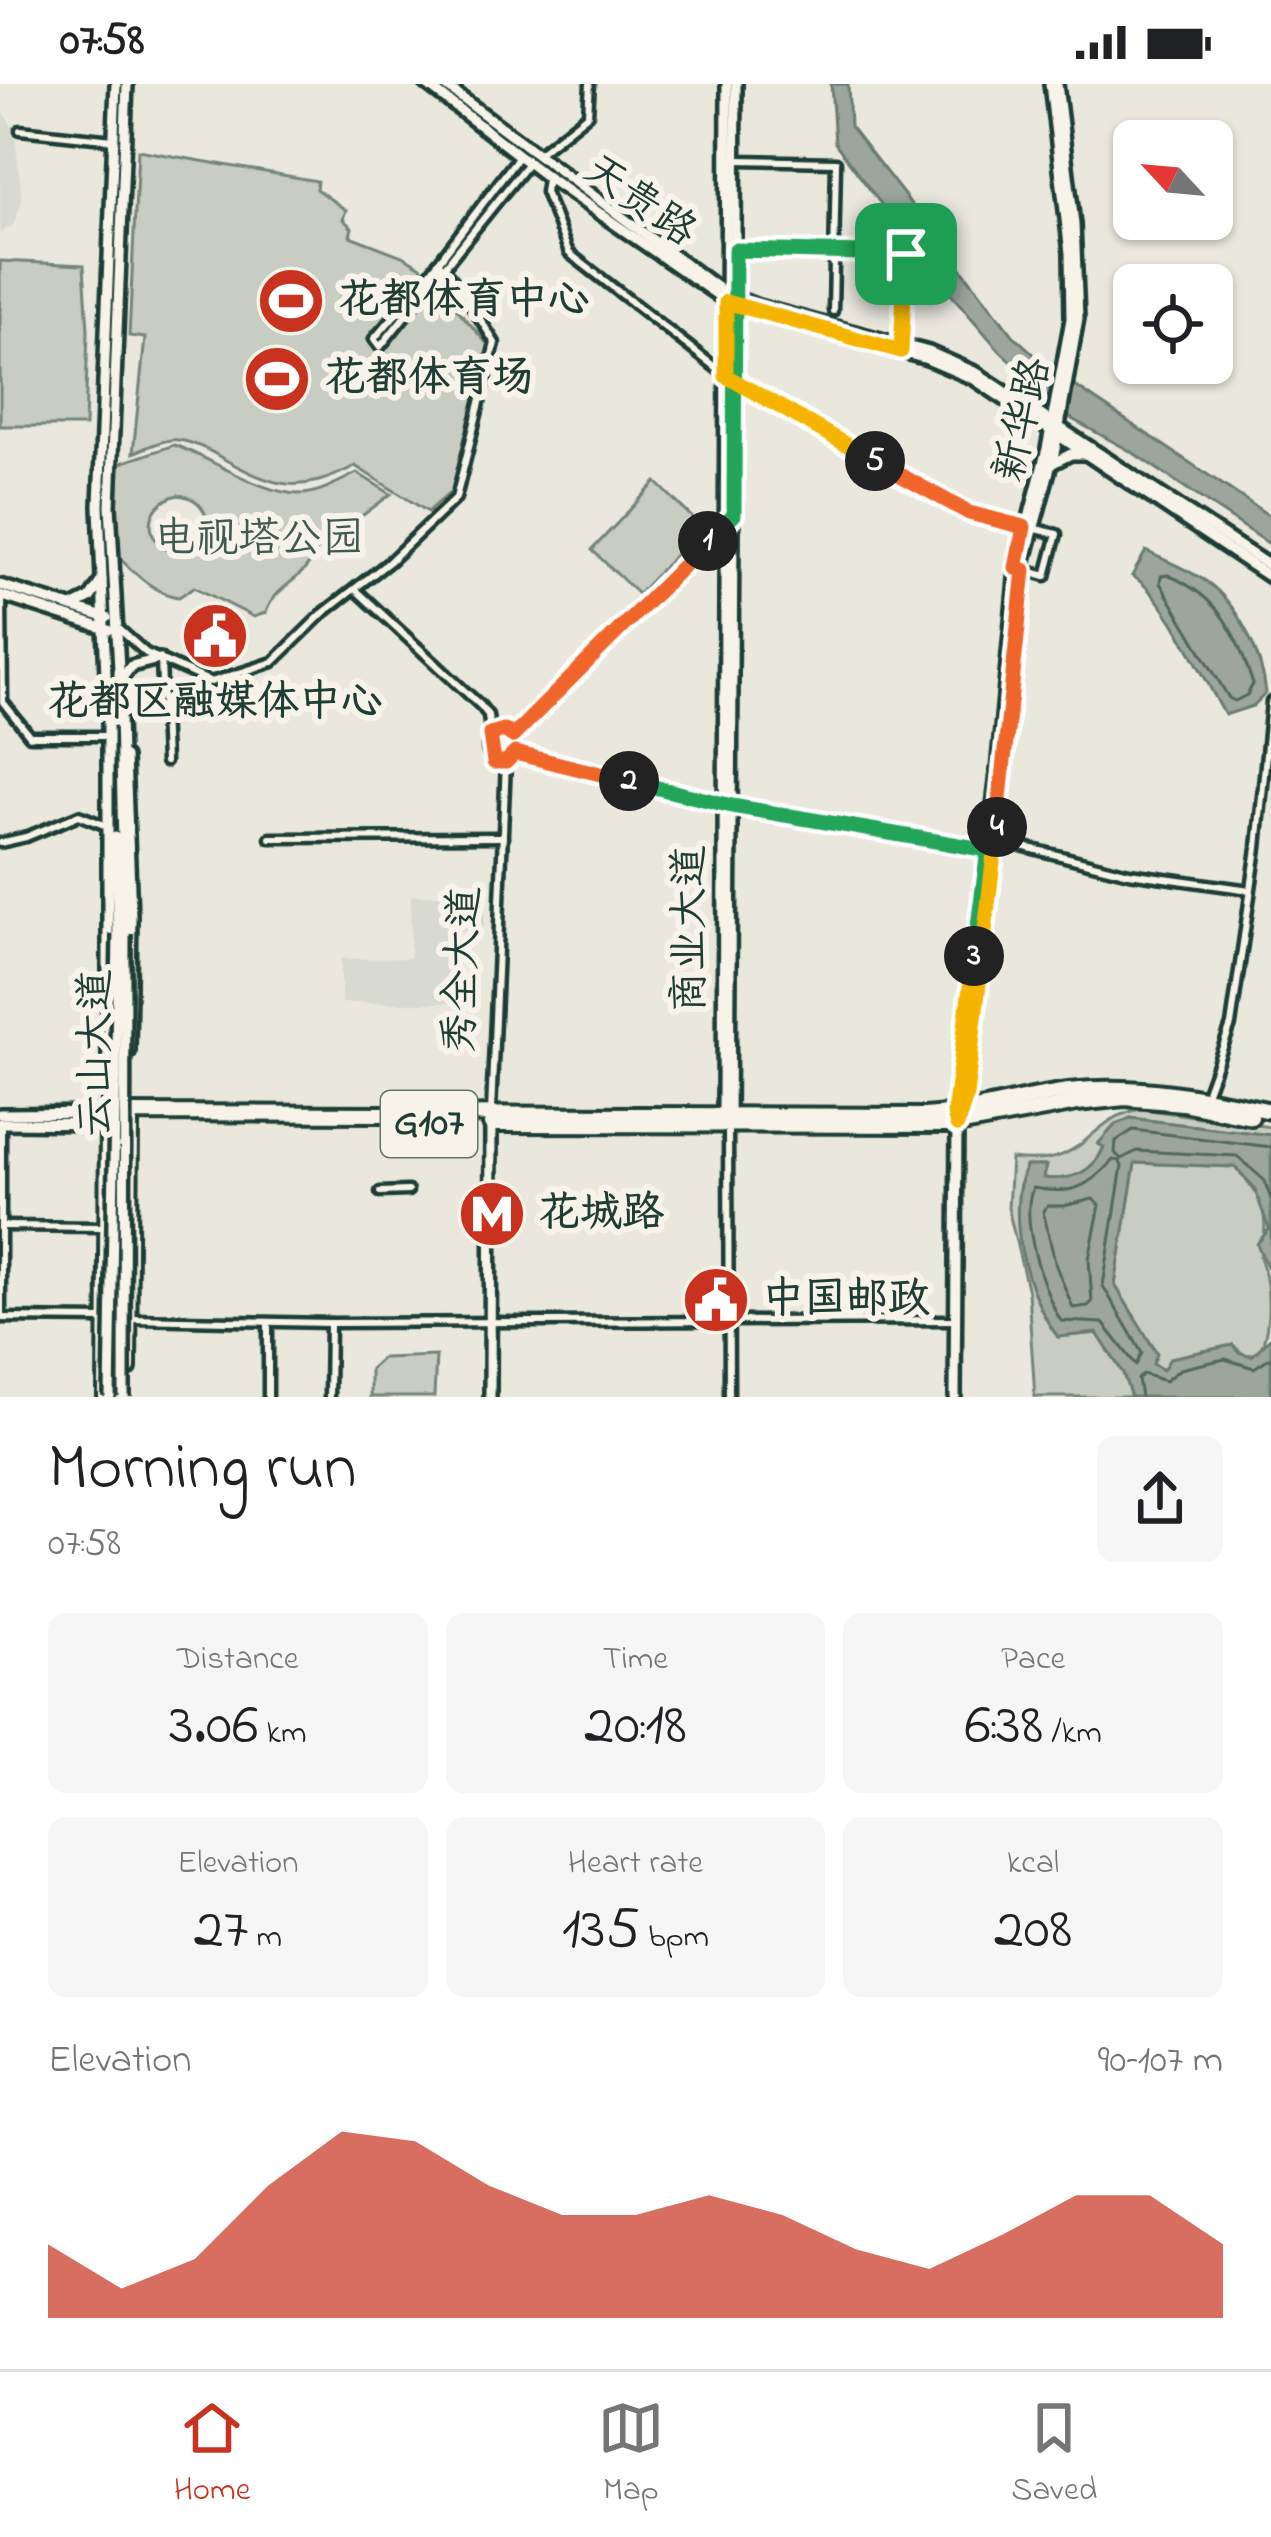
<!DOCTYPE html>
<html lang="en">
<head>
<meta charset="utf-8">
<style>
  body { margin:0; font-family:"Indie Flower","LXGW WenKai TC",sans-serif; background:#f6f6f6; color:#202124; height:100vh; display:flex; flex-direction:column; font-size:45px; white-space:nowrap }
  * { box-sizing:border-box; margin:0 }
  p { font-size:39px; color:#757577 }
  .icon { flex:none; width:66px; height:66px; fill:none; stroke:currentColor; stroke-width:2; stroke-linecap:round; stroke-linejoin:round }
  .map { position:relative; height:1313px; overflow:hidden }
  .panel { display:flex; flex-direction:column; background:#fff; flex:1 }
  .panel>* { flex:none }
  .needle { width:78px; rotate:296deg }
  .buttons { position:absolute; left:1113px; top:36px; display:grid; gap:24px }
  .buttons a { display:grid; place-items:center; width:120px; height:120px; border-radius:18px; background:#fff; box-shadow:0 3px 9px #0004; font-size:60px }
  .pin { position:absolute; display:grid; place-items:center; width:102px; height:102px; color:#fff; margin:-51px; border-radius:24px; box-shadow:0 6px 18px #0006 }
  .km { position:absolute; width:60px; height:60px; margin:-30px; border-radius:50%; background:#222; color:#fff; font-size:33px; line-height:60px; text-align:center }
  .round { display:grid; place-items:center; flex:none; width:126px; height:126px; border-radius:18px; background:#f6f6f6 }
  .head { display:flex; align-items:center; justify-content:space-between; height:204px; padding:0 48px }
  h1 { font-size:66px; font-weight:600; line-height:90px }
  .stats { display:grid; grid-template-columns:repeat(3,1fr); gap:18px; height:204px; padding:12px 48px }
  .stats div { display:grid; align-content:center; border-radius:18px; background:#f6f6f6; text-align:center }
  .stats b { font-size:60px; font-weight:600 }
  .stats small { font-size:33px; font-weight:400 }
  .stats p { font-size:33px }
  .chart { height:336px; padding:24px 48px }
  .chart p { display:flex; justify-content:space-between }
  .chart svg { width:100%; height:216px; margin-top:12px; fill:#c8321e; opacity:.7 }
  .status { display:flex; justify-content:space-between; align-items:center; height:84px; padding:0 60px; background:#fff; direction:ltr }
  .status svg { height:33px; fill:currentColor }
  .tab-bar { display:flex; justify-content:space-around; align-items:center; height:168px; border-top:3px solid #e0e0e0; background:#fff; font-size:33px; color:#757577 }
  .tab-bar a { display:grid; justify-items:center; gap:6px }
  .tab-bar .current { color:#c8321e }
  .map>svg:first-child { display:block }
  .built { fill:#d9dacf }
  .green { fill:#c8ccc1; stroke:#74847a; stroke-width:3; fill-rule:evenodd }
  .water { fill:#9ca69c; stroke:#6a7c72; stroke-width:3 }
  .lines { fill:none; stroke-linecap:round; stroke-linejoin:round }
  .shore { stroke:#51675e; stroke-width:3 }
  .street-casing { stroke:#1f3d34; stroke-width:15 }
  .secondary-casing { stroke:#1f3d34; stroke-width:18 }
  .highway-casing { stroke:#1f3d34; stroke-width:22 }
  .street { stroke:#f7f3e8; stroke-width:6 }
  .secondary { stroke:#f7f3e8; stroke-width:9 }
  .highway { stroke:#f7f3e8; stroke-width:14 }
  .secondary-bridge-casing { stroke:#1f3d34; stroke-width:18; stroke-linecap:butt }
  .secondary-bridge { stroke:#f7f3e8; stroke-width:9 }
  .split-1-casing { stroke:#fff; stroke-width:24 }
  .split-2-casing { stroke:#fff; stroke-width:24 }
  .split-3-casing { stroke:#fff; stroke-width:24 }
  .split-4-casing { stroke:#fff; stroke-width:24 }
  .split-5-casing { stroke:#fff; stroke-width:24 }
  .split-6-casing { stroke:#fff; stroke-width:24 }
  .split-1 { stroke:#22a559; stroke-width:15 }
  .split-2 { stroke:#f0652b; stroke-width:15 }
  .split-3 { stroke:#22a559; stroke-width:15 }
  .split-4 { stroke:#f5b400; stroke-width:15 }
  .split-5 { stroke:#f0652b; stroke-width:15 }
  .split-6 { stroke:#f5b400; stroke-width:15 }
  .labels { text-anchor:middle; dominant-baseline:central; stroke-width:12; stroke-linejoin:round; paint-order:stroke }
  .shield { fill:#f7f3e8; stroke:#60746a; stroke-width:3 }
  .shield-label { font-size:39px; font-weight:bold; fill:#1f3d34 }
  .street-label { font-size:42px; fill:#1f3d34; stroke:#f7f3e8 }
  .poi-label { font-size:42px; font-weight:bold; fill:#1f3d34; stroke:#f7f3e8; text-anchor:start }
  .park-label { font-size:42px; fill:#415a50; stroke:#f7f3e8 }
</style>
</head>
<body>
<div class="status"><b>07:58</b><svg viewBox="0 0 49 12"><path d="M0 12V9h3v3zM5 12V6h3v6zM10 12V3h3v9zM15 12V0h3v12zM26 1h20v11H26zM47 4h2v5h-2z"/></svg></div>
<div class="map">
<svg width="1271" height="1313" viewBox="0 0 1271 1313">
  <rect width="100%" height="100%" fill="#eae8dd"/>
  <filter id="ink" filterUnits="userSpaceOnUse"><feTurbulence type="fractalNoise" baseFrequency=".00833" numOctaves="2"/><feDisplacementMap in="SourceGraphic" scale="24" xChannelSelector="R" yChannelSelector="G"/><feConvolveMatrix kernelMatrix="1 2 1 2 8 2 1 2 1" color-interpolation-filters="sRGB"/></filter>
  <g filter="url(#ink)">
    <g class="built">
      <path d="M0 22 15 48 22 117 14 140 0 149Z"/>
      <path d="M411 811H457L458 828 485 827 484 844 458 846 456 919H341V875L410 874Z"/>
    </g>
    <g class="green">
      <path d="M138 66 317 97 316 105 346 126 343 135 352 144 350 152 405 173 421 183 489 262 452 407 428 428 355 382C299 411 276 404 222 374 209 366 193 358 178 356 165 354 146 364 133 369L145 254 129 252Z"/>
      <path d="M0 177 84 181 88 246 85 342H0Z"/>
      <path d="M174 361C212 374 262 411 302 410 321 409 340 397 357 389L391 410 315 467C307 496 274 501 266 529L254 533 194 503 179 513C157 511 121 482 112 460 106 445 112 400 112 382ZM178 411C204 414 214 436 201 459L176 470C142 459 143 420 178 411Z"/>
      <path d="M656 398 702 443 638 510 592 466Z"/>
      <path d="M1142 1025 1271 1043V1051L1130 1034 1099 1060 1104 1063C1092 1090 1070 1097 1042 1094L1045 1082H1026C1004 1127 1028 1215 1058 1253L1097 1249 1123 1289 1131 1313H1035L1028 1208 1008 1124 1011 1075C1091 1085 1084 1034 1142 1025Z"/>
      <path d="M1135 1079 1235 1083C1264 1113 1271 1133 1260 1173 1271 1201 1271 1241 1260 1268L1245 1272 1233 1261 1171 1274 1164 1286 1152 1280 1157 1269 1115 1201Z"/>
      <path d="M436 1272 434 1313H370V1285L382 1274Z"/>
    </g>
    <g class="water">
      <path d="M831 0H848L850 42 1013 251 1051 286 1271 433V461L1132 368 1072 335 1000 267 932 188 835 59Z"/>
      <path d="M1146 467C1166 477 1188 485 1207 498 1238 520 1262 571 1266 609L1253 622 1225 631C1206 597 1163 508 1132 492Z"/>
      <path d="M1130 1034 1271 1051V1191L1257 1160 1269 1145 1254 1103 1235 1083 1135 1079 1115 1201 1157 1270 1153 1280 1163 1286 1170 1274 1233 1261 1238 1268 1252 1272 1271 1253V1313H1131L1123 1289 1097 1249 1058 1253C1028 1214 1003 1128 1027 1082H1046L1043 1094C1071 1097 1093 1090 1104 1063L1098 1060 1115 1041Z"/>
    </g>
    <g class="lines">
      <g class="shore">
        <path d="M1168 491C1221 514 1235 548 1253 600L1247 611 1235 617 1229 614 1160 499 1161 492Z"/>
        <path d="M1271 1063 1133 1046 1116 1057 1115 1069 1121 1075 1137 1067 1237 1072 1264 1096 1271 1115"/>
        <path d="M1113 1076 1119 1077 1122 1082 1103 1202 1142 1269 1136 1281 1103 1239 1061 1237C1044 1210 1019 1134 1033 1104 1071 1111 1087 1105 1113 1076Z"/>
        <path d="M1093 1115 1100 1121 1089 1175 1092 1218 1088 1222 1073 1224 1056 1182 1043 1127 1048 1122H1064Z"/>
        <path d="M1141 1313 1138 1295 1143 1290 1165 1297 1180 1285 1225 1275 1254 1284 1271 1273"/>
      </g>
      <defs>
        <g id="street">
          <path d="M20 46 113 56"/>
          <path d="M539 69 588 30 590 0"/>
          <path d="M519 72 417 206 374 255 380 263 528 79"/>
          <path d="M737 76 836 78 833 227"/>
          <path d="M547 95 545 108 569 169 724 290"/>
          <path d="M735 166 906 170 903 259"/>
          <path d="M735 297 969 429 1057 450 1046 492 1025 486"/>
          <path d="M355 505 481 622 488 631 490 650"/>
          <path d="M2 512 3 618 30 652H108"/>
          <path d="M117 543 146 569 211 598 273 578 322 530 389 478 456 414 495 259 464 209 438 178"/>
          <path d="M161 576 165 678"/>
          <circle cx="502" cy="663" r="15"/>
          <path d="M513 652 722 442"/>
          <path d="M515 669 732 722 988 766 1013 760 1129 789 1250 806"/>
          <path d="M270 754 503 753"/>
          <path d="M0 759 26 753 79 731 109 743"/>
          <path d="M1206 1010 1231 941 1257 764 1271 618"/>
          <path d="M491 1028 506 678"/>
          <path d="M728 1042 729 1313"/>
          <path d="M380 1108 408 1107"/>
          <path d="M2 1142 103 1143"/>
          <path d="M0 1234 105 1235"/>
          <path d="M1 1234V1040"/>
          <path d="M131 1235 330 1239 955 1236"/>
          <path d="M268 1313V1239"/>
          <path d="M329 1313 330 1239"/>
        </g>
        <g id="secondary">
          <path d="M426 0 547 93 732 221 927 275 974 295 1271 494"/>
          <path d="M443 0 723 208 758 222 929 268 977 289 1271 483"/>
          <path d="M1053 379 1071 370H1087"/>
          <path d="M0 501 107 534"/>
          <path d="M0 511 109 546"/>
          <path d="M72 523 90 514 102 496"/>
          <path d="M1013 580 1025 476 1055 365 1078 234 1074 140 1057 0"/>
          <path d="M122 594 131 582 159 575"/>
          <path d="M125 673 131 832 129 968"/>
          <path d="M115 753 118 850"/>
          <path d="M125 850 119 585 110 422 127 0"/>
          <path d="M963 1028 998 729"/>
          <path d="M0 1030 110 1029"/>
          <path d="M723 1031 727 0"/>
          <path d="M729 1037 736 0"/>
          <path d="M0 1039 108 1040V640L99 422 116 0"/>
          <path d="M490 1313 491 1036"/>
          <path d="M955 1313 957 1041 954 1030 996 698 1016 484 1047 365 1071 235 1070 169 1050 0"/>
        </g>
        <g id="highway">
          <path d="M126 1029 130 1039 128 1284"/>
          <path d="M491 1040 957 1041 1077 1019 1125 1014 1182 1019 1251 1033"/>
          <path d="M106 1313 108 1040 116 1029 924 1032C974 1029 1020 1013 1069 1007 1138 999 1204 1013 1271 1027"/>
        </g>
      </defs>
      <use href="#street" class="street-casing"/>
      <use href="#secondary" class="secondary-casing"/>
      <use href="#highway" class="highway-casing"/>
      <use href="#street" class="street"/>
      <use href="#secondary" class="secondary"/>
      <use href="#highway" class="highway"/>
      <defs>
        <g id="secondary-bridge">
          <path d="M110 1313 118 850"/>
          <path d="M124 1313 125 850"/>
        </g>
      </defs>
      <use href="#secondary-bridge" class="secondary-bridge-casing"/>
      <use href="#secondary-bridge" class="secondary-bridge"/>
    </g>
  </g>
  <g class="lines" filter="url(#ink)">
    <defs>
      <path id="split-1" d="M708 457 734 431 735 166 906 170"/>
      <path id="split-2" d="M629 697 515 669 506 678H494L490 650 504 646 513 652 708 457"/>
      <path id="split-3" d="M629 697 732 722 988 766 974 872"/>
      <path id="split-4" d="M974 872 954 1030 957 1041 966 1012 997 743"/>
      <path id="split-5" d="M875 377 969 429 1024 443 1016 484 1024 486 997 743"/>
      <path id="split-6" d="M875 377 726 292V218L901 267 906 170"/>
    </defs>
    <use href="#split-1" class="split-1-casing"/>
    <use href="#split-2" class="split-2-casing"/>
    <use href="#split-3" class="split-3-casing"/>
    <use href="#split-4" class="split-4-casing"/>
    <use href="#split-5" class="split-5-casing"/>
    <use href="#split-6" class="split-6-casing"/>
    <use href="#split-1" class="split-1"/>
    <use href="#split-2" class="split-2"/>
    <use href="#split-3" class="split-3"/>
    <use href="#split-4" class="split-4"/>
    <use href="#split-5" class="split-5"/>
    <use href="#split-6" class="split-6"/>
  </g>
  <defs>
    <symbol id="stadium-disc" viewBox="-11 -11 22 22"><circle r="9.5" fill="#c8321e" stroke="#f7f3e8"/><path d="M0-5a6.5 5 0 1 0 0 10a6.5 5 0 1 0 0-10ZM-3.5-1.8h7v3.6h-7Z" fill="#fff"/></symbol>
    <symbol id="civic-disc" viewBox="-11 -11 22 22"><circle r="9.5" fill="#c8321e" stroke="#f7f3e8"/><path d="M-.6-6.5H3V-4.5H.6V-3L4-1V1h2V6H-6V1h2V-1L-.6-3ZM-1.2 2.5V6h2.4V2.5Z" fill="#fff"/></symbol>
    <symbol id="metro-disc" viewBox="-11 -11 22 22"><circle r="9.5" fill="#c8321e" stroke="#f7f3e8"/><path d="M-5.5 5V-5H-3L0 0L3-5H5.5V5H3V-.5L0 4L-3-.5V5Z" fill="#fff"/></symbol>
  </defs>
  <g fill-rule="evenodd">
    <use href="#stadium-disc" x="253" y="179" width="76" height="76"/>
    <use href="#stadium-disc" x="239" y="257" width="76" height="76"/>
    <use href="#civic-disc" x="177" y="514" width="76" height="76"/>
    <use href="#metro-disc" x="454" y="1092" width="76" height="76"/>
    <use href="#civic-disc" x="678" y="1178" width="76" height="76"/>
  </g>
  <g class="labels">
    <rect class="shield" x="381" y="1007" width="96" height="66" rx="9"/>
    <g class="shield-label">
      <text x="429" y="1040">G107</text>
    </g>
    <g class="street-label">
      <text transform="translate(639 118) rotate(35)">天贵路</text>
      <text transform="translate(1024 336) rotate(-77)">新华路</text>
      <text transform="translate(691 845) rotate(-90)">商业大道</text>
      <text transform="translate(464 886) rotate(-88)">秀全大道</text>
      <text transform="translate(97 969) rotate(-90)">云山大道</text>
    </g>
    <g class="poi-label">
      <text x="338" y="217">花都体育中心</text>
      <text x="324" y="295">花都体育场</text>
      <text x="215" y="619" text-anchor="middle">花都区融媒体中心</text>
      <text x="538" y="1130">花城路</text>
      <text x="762" y="1216">中国邮政</text>
    </g>
    <g class="park-label">
      <text x="259" y="456">电视塔公园</text>
    </g>
  </g>
</svg>
<div class="buttons">
<a><svg class="needle" viewBox="-14 -14 28 28"><path d="M0-13l5 13h-10z" fill="#e53935"/><path d="M0 13l5-13h-10z" fill="#757577"/></svg></a>
<a><svg class="icon" aria-label="locate" viewBox="0 0 24 24"><circle cx="12" cy="12" r="6"/><path d="M12 2v4M12 18v4M2 12h4M18 12h4"/></svg></a>
</div>
<div class="pin" style="left:906px;top:170px;background:#1e9e55"><svg class="icon" aria-label="arrive" viewBox="0 0 24 24"><path d="M6 21V4h12l-3 4 3 4H6"/></svg></div>
<b class="km" style="left:708px;top:457px">1</b>
<b class="km" style="left:629px;top:697px">2</b>
<b class="km" style="left:974px;top:872px">3</b>
<b class="km" style="left:997px;top:743px">4</b>
<b class="km" style="left:875px;top:377px">5</b>
</div>
<section class="panel">
<div class="head"><div><h1>Morning run</h1><p>07:58</p></div><a class="round"><svg class="icon" aria-label="share" viewBox="0 0 24 24"><path d="M12 15V3M7 8l5-5 5 5M5 13v7h14v-7"/></svg></a></div>
<div class="stats">
<div><p>Distance</p><b>3.06<small> km</small></b></div>
<div><p>Time</p><b>20:18</b></div>
<div><p>Pace</p><b>6:38<small> /km</small></b></div>
</div>
<div class="stats">
<div><p>Elevation</p><b>27<small> m</small></b></div>
<div><p>Heart rate</p><b>135<small> bpm</small></b></div>
<div><p>kcal</p><b>208</b></div>
</div>
<div class="chart"><p><span>Elevation</span>90–107 m</p>
<svg viewBox="0 0 160 44" preserveAspectRatio="none"><path d="M0 44V29L10 38L20 32L30 17L40 6L50 8L60 17L70 23L80 23L90 19L100 23L110 30L120 34L130 27L140 19L150 19L160 29V44z"/></svg>
</div>
</section>
<nav class="tab-bar">
<a class="current"><svg class="icon" aria-label="home" viewBox="0 0 24 24"><path d="M3 11l9-7 9 7M6 9v11h12V9"/></svg>Home</a>
<a><svg class="icon" aria-label="map" viewBox="0 0 24 24"><path d="M3 6l6-2 6 2 6-2v14l-6 2-6-2-6 2zM9 4v14M15 6v14"/></svg>Map</a>
<a><svg class="icon" aria-label="saved" viewBox="0 0 24 24"><path d="M7 4h10v16l-5-4-5 4z"/></svg>Saved</a>
</nav>
</body>
</html>
